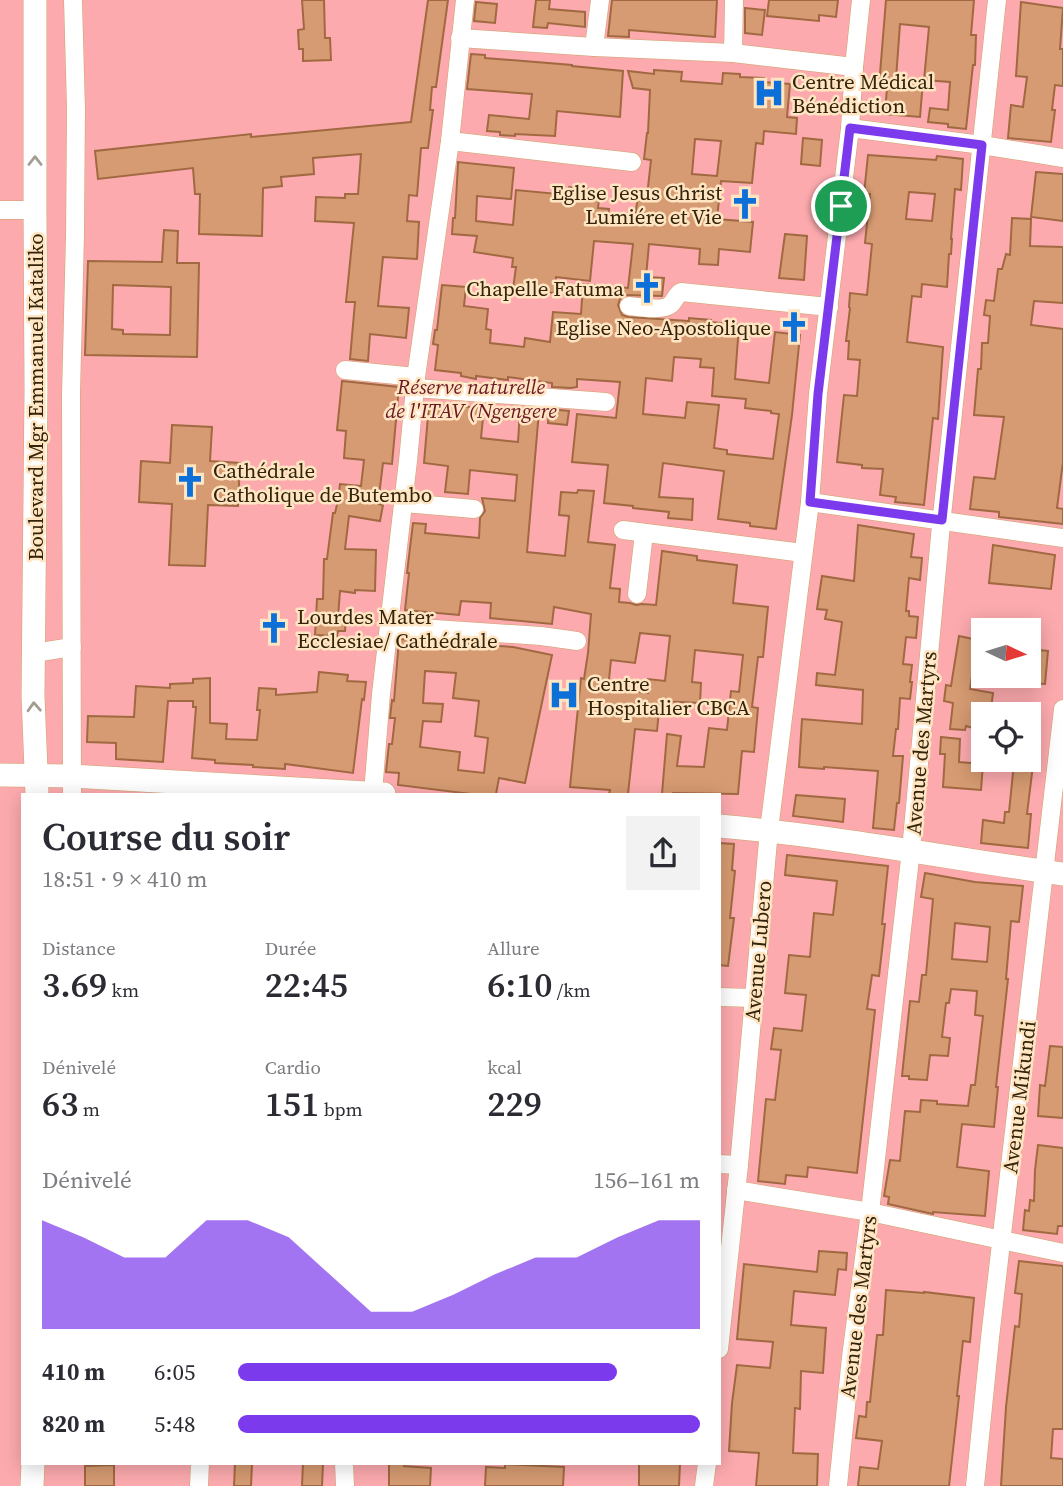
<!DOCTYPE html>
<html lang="fr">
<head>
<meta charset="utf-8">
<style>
  body { margin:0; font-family:"Source Serif 4",serif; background:#f2f2f3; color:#2b2b33; height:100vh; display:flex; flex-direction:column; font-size:26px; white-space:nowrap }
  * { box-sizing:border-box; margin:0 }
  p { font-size:23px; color:#7c7c81 }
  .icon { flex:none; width:38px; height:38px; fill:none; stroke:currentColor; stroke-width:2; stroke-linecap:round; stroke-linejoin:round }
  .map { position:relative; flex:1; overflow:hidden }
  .side { position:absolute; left:21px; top:793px; width:700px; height:672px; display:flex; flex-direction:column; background:#fff; border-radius:0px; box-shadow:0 4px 18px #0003 }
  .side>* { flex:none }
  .needle { width:46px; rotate:94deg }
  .buttons { position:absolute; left:971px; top:618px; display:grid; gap:14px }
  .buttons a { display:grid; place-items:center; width:70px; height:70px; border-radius:0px; background:#fff; box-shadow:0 4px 18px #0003; font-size:35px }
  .pin { position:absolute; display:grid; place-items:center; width:60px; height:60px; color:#fff; margin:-30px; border:4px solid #fff; border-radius:50%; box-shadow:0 2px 7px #0007 }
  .round { display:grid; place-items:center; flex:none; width:74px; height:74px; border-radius:0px; background:#f2f2f3 }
  .head { display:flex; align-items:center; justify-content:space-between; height:119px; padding:0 21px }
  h1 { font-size:38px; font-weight:600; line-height:52px }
  .figures { display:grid; grid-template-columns:repeat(3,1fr); gap:10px; height:119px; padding:7px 21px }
  .figures div { display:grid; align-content:center }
  .figures b { font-size:35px; font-weight:600 }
  .figures small { font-size:19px; font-weight:400 }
  .figures p { font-size:19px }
  .chart { height:196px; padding:14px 21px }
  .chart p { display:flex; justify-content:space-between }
  .chart svg { width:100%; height:126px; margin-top:7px; fill:#7c3aed; opacity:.7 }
  ul { padding:0 21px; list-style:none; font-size:23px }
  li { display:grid; grid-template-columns:112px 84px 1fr; align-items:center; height:52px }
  li i { height:18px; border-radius:9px; background:#7c3aed }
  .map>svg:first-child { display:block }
  .green { fill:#fcaaae; fill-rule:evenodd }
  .building { fill:#d69b72; stroke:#a16941; stroke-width:2; fill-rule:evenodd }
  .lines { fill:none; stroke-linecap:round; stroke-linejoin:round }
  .minor-casing { stroke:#cca369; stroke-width:19 }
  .tertiary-casing { stroke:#cca369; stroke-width:24 }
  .minor { stroke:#fff; stroke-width:18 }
  .tertiary { stroke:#fff; stroke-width:23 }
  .oneway { stroke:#a39c91 }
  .route-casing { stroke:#fff; stroke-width:14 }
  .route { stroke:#7c3aed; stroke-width:9 }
  .labels { text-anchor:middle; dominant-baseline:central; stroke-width:5; stroke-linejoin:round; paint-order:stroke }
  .poi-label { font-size:21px; fill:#33230a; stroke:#ffe5c2; text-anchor:start }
  .park-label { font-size:21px; font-style:italic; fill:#6a1826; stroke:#ffe5c2 }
  .street-label { font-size:21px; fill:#33230a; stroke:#ffe5c2 }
</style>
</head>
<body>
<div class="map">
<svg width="1063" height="1486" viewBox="0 0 1063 1486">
  <rect width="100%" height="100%" fill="#ffe5c2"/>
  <path class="green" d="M0 0H1063V1486H0ZM984 630H1029V676H984ZM984 714H1029V760H984ZM23 794H719V1463H23Z"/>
  <g class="building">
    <path d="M302 0H324L325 38H330L331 60 303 61V49H299L298 30 304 29Z"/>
    <path d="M428 0H448L436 87H432L430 110H433L428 148H421L417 196 409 195 407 221 419 222 417 259 383 257 378 306 409 308 406 338 370 334 368 361 350 359 355 302H346L354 223 315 221 316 197 345 198V194H358L361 154 313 158 314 174 281 177 282 186 263 188 262 236 199 234 200 194H195L193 168 98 179 95 151 251 134V137L411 122Z"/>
    <path d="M536 0H550L549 9 585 12V27L548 23 547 28 533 27Z"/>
    <path d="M612 0H717L715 37 629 30V37L608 36Z"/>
    <path d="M769 0H838L836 17 819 15V21L767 16Z"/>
    <path d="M886 0H974L971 35H976L975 65H973L966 129 948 127V124L928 122 930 108 948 110 950 82 924 80 929 27 900 24 896 79 923 81 920 117 885 114 887 87 879 86Z"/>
    <path d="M476 2 497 4 495 23 474 21Z"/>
    <path d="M1021 2 1063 8 1060 49H1063V86L1055 85 1052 110H1055L1051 142 1008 138 1011 105 1023 107 1027 77 1016 76Z"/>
    <path d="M745 8 765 10 762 35 745 33Z"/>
    <path d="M471 54 485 55V58L572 65V66L623 71 620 117 557 111 555 136 515 134V136L500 135V132L487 131 489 115 529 119 532 94 467 89Z"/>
    <path d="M654 70 682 72 681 81 722 84 723 73 740 74V77L764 78 763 82 790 84 787 117 797 118 796 134 764 131 763 144 756 143 752 183 721 181 717 219 753 222 750 252 719 249 718 265 699 264 700 249 649 244 646 277 664 278 662 296 625 295 620 299 618 305 622 315 628 317 689 321V318L711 320V322L739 325 735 379 769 383 775 332 800 335 792 415 776 529 750 526V523L718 519 724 471 663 463 659 497 693 499 692 520 668 518 669 512 633 508V506L604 503 608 465 572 462 577 414 616 418 620 382 577 379V387L571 388 552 387V383L508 377V380L476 376V379L461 376V373L435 370 438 345 433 344 435 330H437L442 285 466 287 464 306 488 309 486 329 491 330 490 343 524 347 525 338 550 342 553 312 581 314 583 284 628 288 633 244 594 241 590 281 556 277 554 293 513 289 516 267H512L513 258 474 252 477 236 452 234 453 218H455L458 164V162L514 168 511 199 477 196 476 221 513 225 516 190 568 195 569 187 600 191 598 208 609 209 607 224 634 226 638 195 647 196 651 160 644 159 647 133H648L650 90 633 88 628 71 654 74ZM695 139 721 141 717 176 692 174ZM674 357 701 359 700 367 714 368 712 396 746 399 745 408 771 411V413L779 414 773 459 727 454V450L714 448 719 405 687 402 685 418 643 414 646 378 672 381Z"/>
    <path d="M803 138 822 140 820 166 801 164Z"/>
    <path d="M868 155 936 160 937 156 963 159 961 190 955 189 951 239H952L951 254H949L947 287 922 284 921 297 912 296 907 342 943 347 938 419 933 418 924 505 895 502 896 497 880 495 883 469 862 468V465L837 462 844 395 857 396 860 360 848 359 849 341H846L850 308 849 307 850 293 867 295 872 244 865 243 870 194H864ZM909 192 935 194 932 221 906 219Z"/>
    <path d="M1036 172 1063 174V221L1031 217Z"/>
    <path d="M1012 218 1031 219 1030 246 1063 247V303L1034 301 1031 325 1063 329V462L1057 508 1063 509V524L999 517V512L970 509 974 477 995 479 1004 417 974 415 978 369H981L982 343H988L990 316 984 315 986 300 994 301 998 269H1002L1006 254 1010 255Z"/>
    <path d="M164 230 178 231 177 263H199L197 357 85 355 88 261 162 262ZM113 285 171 287 170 335 123 334V330L112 329Z"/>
    <path d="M785 234 807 236 804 280 779 278Z"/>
    <path d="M342 381 399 387 392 464 383 463 378 504 383 505 380 521 349 516 345 549 376 550 375 591 355 590V593L340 591 338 617 346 618 345 631H338L337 636 315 635 317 599H323L324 559H327L333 513H335L338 500 340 484 361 486 364 460 344 458 346 431 337 430Z"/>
    <path d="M429 404 484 408 481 438 518 442 520 410 539 411 527 552 565 556 569 516 559 515 561 492 577 493 578 490 594 491 588 542 615 545 610 588 620 589 619 602 630 603 636 605 642 604 656 605 662 551 697 556V560L737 565 733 603 768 607 763 657H758L752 707 758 708 754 752 742 751 738 794 673 793V794H662L667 734 681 736 677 766 704 767 709 728 727 730 731 691 739 692 743 655 695 650 692 682 701 683 700 703 660 701 657 731 635 729 628 794H609L610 790 570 787 581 678 584 679 588 653 591 614 554 607 552 624 490 618 491 603 461 601 459 615 405 610 409 573H407L413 523 426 524 425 533 479 538 480 518 485 511 482 498 515 501 517 475 470 470 468 494 445 492 448 466 424 463ZM640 633 670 636 665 681 648 679V693L608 689 611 660 635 663Z"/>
    <path d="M549 409 569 411 567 425 548 423Z"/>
    <path d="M172 425 212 427 210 461 240 463 238 506 208 505 205 566 169 565 172 504 139 502 141 461 170 463Z"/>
    <path d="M858 525 914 534 911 557 922 558 920 580 909 578 906 611H909V616L918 617 916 638 906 637 903 664 912 665 910 682H912L910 699 900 698 898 729H896L893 756H903L899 803H897L894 830 873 828 878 771 824 767V769L799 767 802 719 862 724 863 690 816 685 817 673 835 675 842 622 825 619 827 610 817 609 822 576 854 581Z"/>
    <path d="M993 545 1055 555 1051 589 989 583Z"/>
    <path d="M959 636 978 640 970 689 993 693 991 709 988 714H984V731L966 726 965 730 950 729 953 703 944 701 946 685 951 686Z"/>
    <path d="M399 639 513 647 552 655 525 783 499 778 496 794H471L398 785 399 773 386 772 389 744H392L395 718H390L392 700 394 701ZM425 671 456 673 453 698 479 701 475 736 488 738 484 773 458 770 460 752 420 747 423 721 441 722 443 704 423 703Z"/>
    <path d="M1029 649 1048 651 1045 684 1029 683Z"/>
    <path d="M319 672 348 675 347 681 366 682 364 700 362 699 353 773 285 764V769L253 767V765L215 763V760L192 758 196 707H193V701H168L163 762 116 759V743L87 742 88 716 134 717 136 686 170 688V684L193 683V679L210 678V723L227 724 226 739 257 740 260 710H257L259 688 276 689V695L317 692Z"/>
    <path d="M941 737 960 739 959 762 983 764 981 790 943 787 945 754H940Z"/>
    <path d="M1014 763 1033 765 1027 814H1031L1028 848 981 843 983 820 1004 823 1005 812H1009Z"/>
    <path d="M796 795 845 799 843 822 793 816Z"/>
    <path d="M719 843 734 844 732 870 735 871 730 918H734L728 966 719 965Z"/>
    <path d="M787 855 888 866 882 924H885L879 976 872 975 867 1009 875 1010 857 1173 808 1167 807 1177 786 1175 785 1184 758 1181 766 1099 775 1100 781 1050 771 1049 774 1028 802 1031 806 995 785 993 789 955 810 957 814 913 833 915 837 881 785 875Z"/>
    <path d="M925 873 975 882 1023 886 1019 922 1011 921 1006 979H1008L996 1087H998L994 1127 962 1124 957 1167 989 1171 985 1216 933 1212V1214L888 1204 889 1197 884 1196 890 1160 900 1161 905 1111 920 1112 921 1100 937 1101V1104L968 1106 971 1085H975L983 1016 975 1015 977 991 951 989 949 1003H946L942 1037 950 1038 948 1056 930 1055 927 1080 909 1079V1076H902L910 1001 919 1002 922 975H926L933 899 921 897ZM955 923 990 927 987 962 952 959Z"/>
    <path d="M1050 1046 1063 1047V1118L1038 1116 1040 1085 1045 1086Z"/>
    <path d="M1038 1145 1063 1148V1226H1058L1057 1234 1023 1230 1025 1210 1029 1211 1030 1200 1034 1201 1035 1170Z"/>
    <path d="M819 1251 847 1253 846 1270 838 1269 835 1295 794 1291 791 1325 826 1328 823 1373 801 1371 800 1409 795 1408 793 1453 818 1454 817 1486H756L759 1453 729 1451 732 1403 737 1365 770 1368 773 1342 737 1339 744 1264 817 1272Z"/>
    <path d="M1019 1261 1063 1266V1429H1053L1051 1458 1063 1459V1486H1001L1006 1407 1015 1326 1019 1327 1022 1294 1015 1293Z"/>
    <path d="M886 1290 924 1293V1292L974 1298 970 1342 963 1341 957 1396H959L949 1486H858L860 1467 878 1469 882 1441 856 1438 859 1416 866 1417 867 1402H870L877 1335H883Z"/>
    <path d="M235 1463H252L251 1486H234Z"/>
    <path d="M303 1463H323L322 1486H302Z"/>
    <path d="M389 1463H405L404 1466 431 1468 430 1486H389Z"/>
    <path d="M639 1463H680L679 1486H639Z"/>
    <path d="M505 1464 564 1467 563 1486H485L486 1467 505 1468Z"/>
    <path d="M114 1465V1486H85V1466Z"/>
  </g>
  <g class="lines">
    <defs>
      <g id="minor">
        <path d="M460 38 594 47 733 53 854 67"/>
        <path d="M594 47 600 0"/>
        <path d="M733 53 734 0"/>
        <path d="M850 128 982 145 1063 158"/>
        <path d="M450 141 632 162"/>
        <path d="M0 210H35"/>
        <path d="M629 306C638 307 663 311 670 305 675 301 675 296 681 292L829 307"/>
        <path d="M345 370 416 377"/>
        <path d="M415 388 606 402"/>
        <path d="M810 502 1063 538"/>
        <path d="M404 503 474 509"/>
        <path d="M623 530 803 553"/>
        <path d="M637 594 644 533"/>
        <path d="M390 626 541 636 577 641"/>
        <path d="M34 653 72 647"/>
        <path d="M373 793 381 694 408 461 416 377 450 141 465 0"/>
        <path d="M72 794 71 394 75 235 76 109 73 0"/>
        <path d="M719 997 754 998"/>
        <path d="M719 1164 739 1165"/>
        <path d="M736 1190 870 1212 1063 1253"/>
        <path d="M719 1349 739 1165 769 830 810 502 818 394 850 128 854 67 861 0"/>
        <path d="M344 1463 345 1486"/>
        <path d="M199 1486 200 1463"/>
        <path d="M704 1486 707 1463"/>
        <path d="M838 1486 851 1357 870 1212 911 850 941 525 997 0"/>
        <path d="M975 1486 990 1338 1063 709"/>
      </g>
      <g id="tertiary">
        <path d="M35 0V210L36 390 33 696 37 794"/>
        <path d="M0 775 71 776 384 794"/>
        <path d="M719 826C835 836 948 858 1063 874"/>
        <path d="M32 1486 33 1463"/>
      </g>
    </defs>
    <use href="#minor" class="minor-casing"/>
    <use href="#tertiary" class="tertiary-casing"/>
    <use href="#minor" class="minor"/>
    <use href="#tertiary" class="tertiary"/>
  </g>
  <defs><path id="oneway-chevron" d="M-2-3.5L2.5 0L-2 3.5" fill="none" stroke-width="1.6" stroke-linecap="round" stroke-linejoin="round" transform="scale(1.75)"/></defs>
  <g class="oneway">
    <use href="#oneway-chevron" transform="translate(35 161) rotate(-90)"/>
    <use href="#oneway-chevron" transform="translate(34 707) rotate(-93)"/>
  </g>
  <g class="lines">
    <defs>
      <path id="route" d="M850 128 982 145 942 520 810 502 818 394Z"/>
    </defs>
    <use href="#route" class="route-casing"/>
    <use href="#route" class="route"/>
  </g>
  <defs>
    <symbol id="hospital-bare" viewBox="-9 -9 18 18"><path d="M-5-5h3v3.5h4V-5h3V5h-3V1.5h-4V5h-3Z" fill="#0d70d8" stroke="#ffe5c2" stroke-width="2.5" paint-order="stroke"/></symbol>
    <symbol id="church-bare" viewBox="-9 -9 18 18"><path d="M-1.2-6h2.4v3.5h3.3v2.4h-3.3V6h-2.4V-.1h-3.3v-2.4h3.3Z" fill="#0d70d8" stroke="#ffe5c2" stroke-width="2.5" paint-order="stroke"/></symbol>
  </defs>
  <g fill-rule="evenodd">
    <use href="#hospital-bare" x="747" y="71" width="44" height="44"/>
    <use href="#church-bare" x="723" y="182" width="44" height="44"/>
    <use href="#church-bare" x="625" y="266" width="44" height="44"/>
    <use href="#church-bare" x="772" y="305" width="44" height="44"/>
    <use href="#church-bare" x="168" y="460" width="44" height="44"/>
    <use href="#church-bare" x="252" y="606" width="44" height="44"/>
    <use href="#hospital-bare" x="542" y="673" width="44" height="44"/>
  </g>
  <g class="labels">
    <g class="poi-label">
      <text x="792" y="81">Centre Médical<tspan x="792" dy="24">Bénédiction</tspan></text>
      <text x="722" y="192" text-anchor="end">Eglise Jesus Christ<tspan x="722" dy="24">Lumiére et Vie</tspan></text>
      <text x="624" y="288" text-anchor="end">Chapelle Fatuma</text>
      <text x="771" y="327" text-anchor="end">Eglise Neo-Apostolique</text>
      <text x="213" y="470">Cathédrale<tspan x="213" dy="24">Catholique de Butembo</tspan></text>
      <text x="297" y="616">Lourdes Mater<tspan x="297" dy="24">Ecclesiae/ Cathédrale</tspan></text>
      <text x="587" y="683">Centre<tspan x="587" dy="24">Hospitalier CBCA</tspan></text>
    </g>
    <g class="park-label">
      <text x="471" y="386">Réserve naturelle<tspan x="471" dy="24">de l'ITAV (Ngengere</tspan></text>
    </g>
    <g class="street-label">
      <text transform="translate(35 397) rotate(-90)">Boulevard Mgr Emmanuel Kataliko</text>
      <text transform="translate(921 743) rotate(-85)">Avenue des Martyrs</text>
      <text transform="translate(758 951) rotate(-85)">Avenue Lubero</text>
      <text transform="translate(1019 1097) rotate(-83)">Avenue Mikundi</text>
      <text transform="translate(858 1307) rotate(-83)">Avenue des Martyrs</text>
    </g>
  </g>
</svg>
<div class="buttons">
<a><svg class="needle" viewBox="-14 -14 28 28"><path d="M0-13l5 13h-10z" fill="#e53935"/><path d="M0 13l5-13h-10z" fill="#7c7c81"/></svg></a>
<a><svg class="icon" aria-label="locate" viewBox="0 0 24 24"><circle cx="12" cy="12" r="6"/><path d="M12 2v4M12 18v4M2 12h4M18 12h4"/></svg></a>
</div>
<div class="pin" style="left:841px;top:206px;background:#1e9e55"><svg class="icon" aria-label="arrive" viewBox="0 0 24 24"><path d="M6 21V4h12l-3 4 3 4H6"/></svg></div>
<section class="side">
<div class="head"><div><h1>Course du soir</h1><p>18:51 · 9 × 410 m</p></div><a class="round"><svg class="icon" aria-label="share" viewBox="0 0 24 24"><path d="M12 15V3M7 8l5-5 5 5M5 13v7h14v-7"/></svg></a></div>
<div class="figures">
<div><p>Distance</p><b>3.69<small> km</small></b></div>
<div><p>Durée</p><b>22:45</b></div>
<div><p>Allure</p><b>6:10<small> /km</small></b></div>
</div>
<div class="figures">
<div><p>Dénivelé</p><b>63<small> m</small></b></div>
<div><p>Cardio</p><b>151<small> bpm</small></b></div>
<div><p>kcal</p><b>229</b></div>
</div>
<div class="chart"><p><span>Dénivelé</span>156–161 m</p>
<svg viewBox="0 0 160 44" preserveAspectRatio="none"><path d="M0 44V6L10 12L20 19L30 19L40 6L50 6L60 12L70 25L80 38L90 38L100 32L110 25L120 19L130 19L140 12L150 6L160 6V44z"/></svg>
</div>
<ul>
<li><b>410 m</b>6:05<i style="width:82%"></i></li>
<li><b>820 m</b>5:48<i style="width:100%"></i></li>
</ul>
</section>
</div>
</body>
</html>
